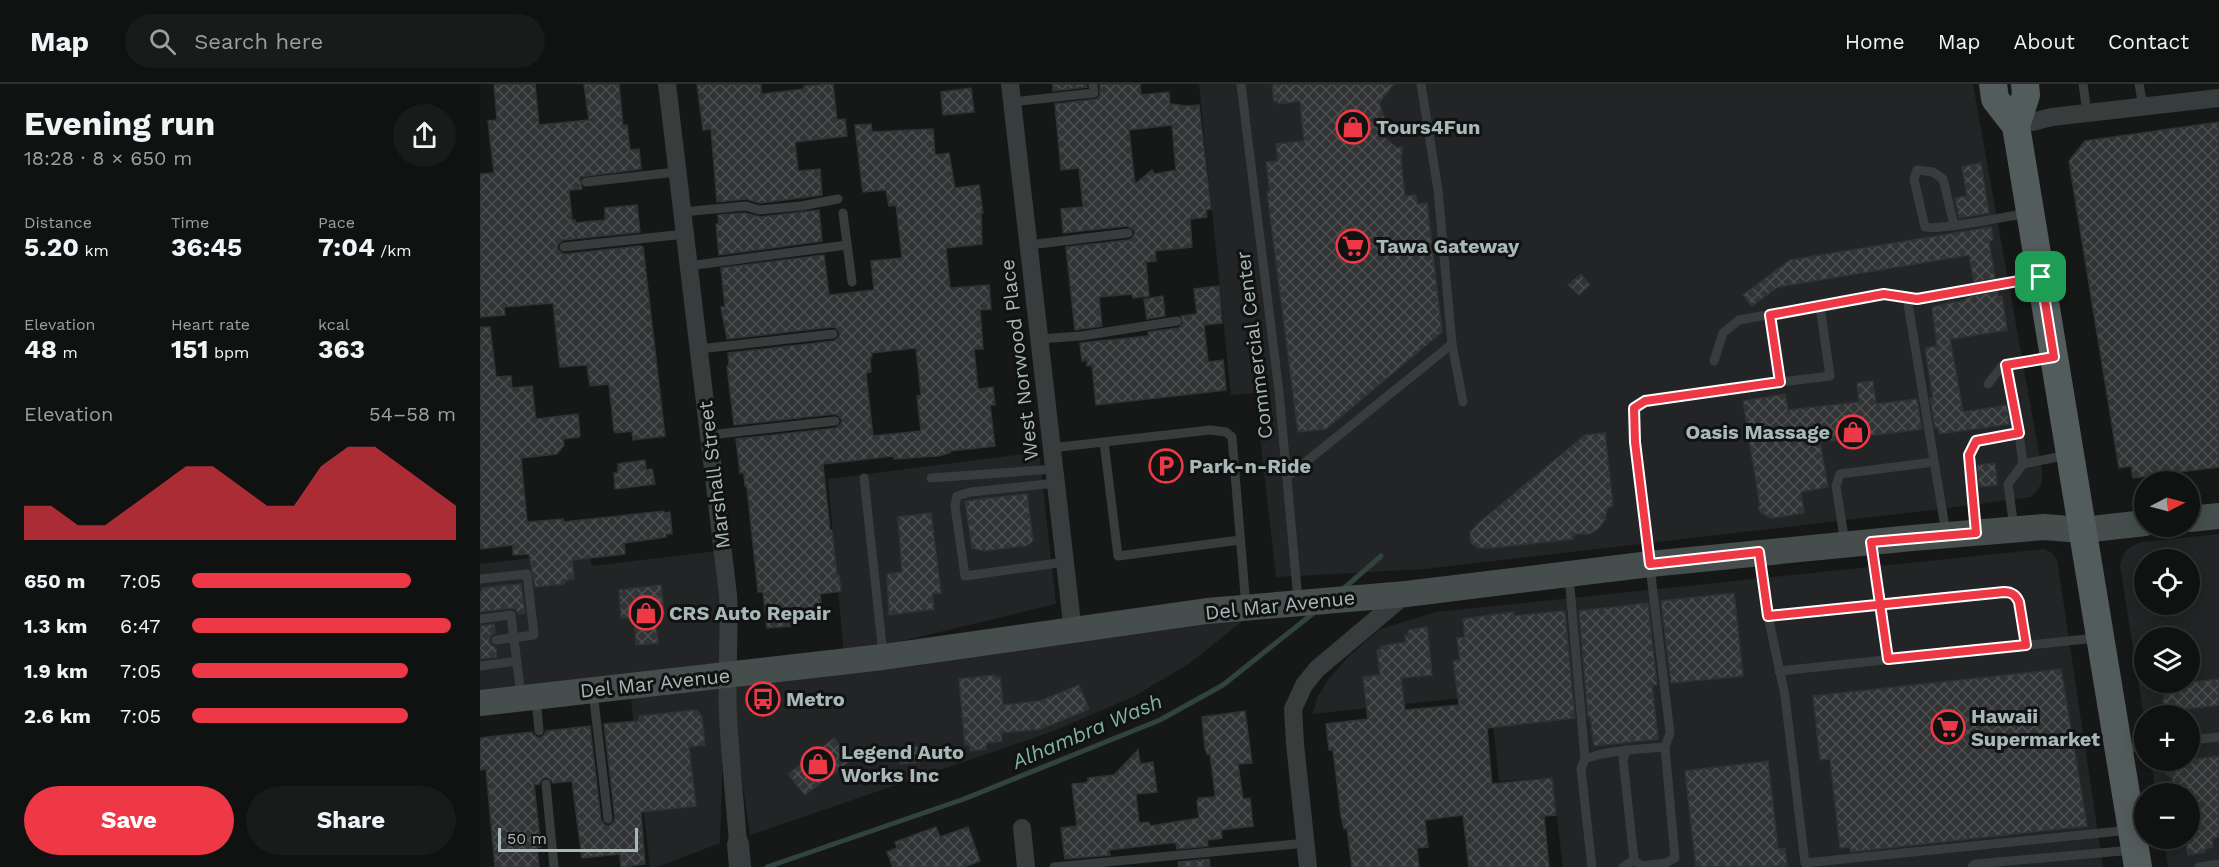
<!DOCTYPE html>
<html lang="en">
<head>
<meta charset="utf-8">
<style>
  body { margin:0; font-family:"Work Sans",sans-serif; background:#191b1b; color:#f1f3f6; height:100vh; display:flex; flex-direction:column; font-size:22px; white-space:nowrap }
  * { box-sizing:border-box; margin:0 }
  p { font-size:20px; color:#9c9e9f }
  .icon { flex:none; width:33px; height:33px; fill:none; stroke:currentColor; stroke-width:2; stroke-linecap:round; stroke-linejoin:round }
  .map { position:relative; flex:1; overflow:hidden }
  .sheet { display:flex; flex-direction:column; background:#101212; width:480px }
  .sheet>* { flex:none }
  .needle { width:39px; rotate:84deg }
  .tools { position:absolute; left:1654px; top:387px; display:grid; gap:12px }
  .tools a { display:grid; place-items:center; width:66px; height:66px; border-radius:50%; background:#101212; box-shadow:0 3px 15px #0003,0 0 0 2px #303232; font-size:30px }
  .scale { position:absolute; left:18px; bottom:15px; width:140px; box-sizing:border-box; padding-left:6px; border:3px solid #a8b8b7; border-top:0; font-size:16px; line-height:21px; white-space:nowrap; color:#a8b8b7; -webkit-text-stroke:4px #111313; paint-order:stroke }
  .pin { position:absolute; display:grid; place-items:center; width:51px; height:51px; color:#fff; margin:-26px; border-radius:12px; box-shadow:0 3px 9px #0006 }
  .round { display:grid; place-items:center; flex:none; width:63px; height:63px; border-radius:32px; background:#191b1b }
  .headline { display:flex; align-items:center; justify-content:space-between; height:102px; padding:0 24px }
  h1 { font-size:33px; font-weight:700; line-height:45px }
  .figures { display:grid; grid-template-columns:repeat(3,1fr); gap:9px; height:102px; padding:6px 24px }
  .figures div { display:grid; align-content:center }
  .figures b { font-size:26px; font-weight:700 }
  .figures small { font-size:16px; font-weight:400 }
  .figures p { font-size:16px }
  .chart { height:168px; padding:12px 24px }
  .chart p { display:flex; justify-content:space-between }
  .chart svg { width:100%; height:108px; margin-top:6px; fill:#ee3846; opacity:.7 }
  .cta { display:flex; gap:12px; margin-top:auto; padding:12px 24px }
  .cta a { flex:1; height:69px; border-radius:36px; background:#ee3846; color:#fff; font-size:24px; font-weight:700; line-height:69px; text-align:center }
  .cta a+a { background:#191b1b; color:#f1f3f6 }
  ul { padding:0 24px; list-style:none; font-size:20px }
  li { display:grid; grid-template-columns:96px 72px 1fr; align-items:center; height:45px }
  li i { height:15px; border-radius:8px; background:#ee3846 }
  header { display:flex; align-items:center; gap:36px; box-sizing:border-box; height:84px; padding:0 30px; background:#101212; border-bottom:2px solid #303232 }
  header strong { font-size:28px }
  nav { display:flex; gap:33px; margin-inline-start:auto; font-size:21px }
  .search { width:420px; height:54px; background:#191b1b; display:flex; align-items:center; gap:15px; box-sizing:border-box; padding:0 21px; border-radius:33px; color:#9c9e9f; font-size:22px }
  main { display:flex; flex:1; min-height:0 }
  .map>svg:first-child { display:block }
  .built { fill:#222425; fill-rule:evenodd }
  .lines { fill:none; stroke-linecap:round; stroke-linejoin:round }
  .stream { stroke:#31433e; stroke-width:5 }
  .building { fill:url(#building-cross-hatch); stroke:#303334; stroke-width:1.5; fill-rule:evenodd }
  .service { stroke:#373c3d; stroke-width:9 }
  .minor { stroke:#373c3d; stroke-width:18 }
  .tertiary { stroke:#373c3d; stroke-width:22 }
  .secondary { stroke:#454d4d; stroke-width:26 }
  .primary { stroke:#535c5c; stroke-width:28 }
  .route-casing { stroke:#fff; stroke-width:12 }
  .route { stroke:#ee3846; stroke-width:8 }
  .labels { text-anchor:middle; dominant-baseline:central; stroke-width:6; stroke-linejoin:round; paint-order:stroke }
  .poi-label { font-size:20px; font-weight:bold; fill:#a8b8b7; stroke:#111313; text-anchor:start }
  .street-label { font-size:20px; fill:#a8b8b7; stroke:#111313 }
  .water-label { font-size:21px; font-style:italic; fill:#80b2a5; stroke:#111313 }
</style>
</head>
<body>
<header>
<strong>Map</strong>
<div class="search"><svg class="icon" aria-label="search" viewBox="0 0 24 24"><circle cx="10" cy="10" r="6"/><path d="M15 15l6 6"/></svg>Search here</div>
<nav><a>Home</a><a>Map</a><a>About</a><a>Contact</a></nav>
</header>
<main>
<section class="sheet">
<div class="headline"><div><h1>Evening run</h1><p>18:28 · 8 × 650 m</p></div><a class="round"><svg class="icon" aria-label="share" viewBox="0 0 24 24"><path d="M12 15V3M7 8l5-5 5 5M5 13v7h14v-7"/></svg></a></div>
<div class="figures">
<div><p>Distance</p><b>5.20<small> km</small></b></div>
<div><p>Time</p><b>36:45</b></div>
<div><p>Pace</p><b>7:04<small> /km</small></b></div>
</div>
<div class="figures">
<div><p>Elevation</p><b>48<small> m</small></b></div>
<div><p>Heart rate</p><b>151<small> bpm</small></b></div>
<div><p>kcal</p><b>363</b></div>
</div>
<div class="chart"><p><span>Elevation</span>54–58 m</p>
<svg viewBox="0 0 160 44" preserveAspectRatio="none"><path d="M0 44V30L10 30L20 38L30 38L40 30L50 22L60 14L70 14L80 22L90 30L100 30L110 14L120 6L130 6L140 14L150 22L160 30V44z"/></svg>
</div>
<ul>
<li><b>650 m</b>7:05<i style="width:83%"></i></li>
<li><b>1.3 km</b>6:47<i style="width:98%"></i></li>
<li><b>1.9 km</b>7:05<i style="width:82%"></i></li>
<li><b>2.6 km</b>7:05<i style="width:82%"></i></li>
</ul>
<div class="cta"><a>Save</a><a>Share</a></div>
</section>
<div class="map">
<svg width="1739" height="783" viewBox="0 0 1739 783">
  <defs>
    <pattern id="building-cross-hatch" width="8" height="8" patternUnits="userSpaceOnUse" patternTransform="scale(1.5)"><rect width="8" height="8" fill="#313334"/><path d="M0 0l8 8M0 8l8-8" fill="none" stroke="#4c4e4f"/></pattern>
  </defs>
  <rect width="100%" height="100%" fill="#161818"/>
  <g class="built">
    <path d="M719 0H1493L1562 386V398L1557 407 1551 413 1452 426 945 485 796 493 775 309 751 311Z"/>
    <path d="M559 368 576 520 364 571 348 395Z"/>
    <path d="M1739 450V783H1688L1683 755 1710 754V710L1676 709 1671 677 1710 676V632H1665V640L1640 481 1643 471 1650 463 1661 458ZM1665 476H1710V520H1665ZM1665 554H1710V598H1665Z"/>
    <path d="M1564 465 1572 469 1577 475 1623 783H1083L1072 694 1019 697 1010 611 832 630 838 612 848 596 867 574 900 545 956 528Z"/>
    <path d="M109 467 112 482 237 467 243 585 0 613V480Z"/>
    <path d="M765 535 710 579 655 612 571 648 270 751 252 627V595Z"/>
    <path d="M245 596 240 759 177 783H170L150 607Z"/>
  </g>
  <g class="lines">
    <g class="stream">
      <path d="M862 506 901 472"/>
      <path d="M287 783 484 715 680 636 743 601 836 527"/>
    </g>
  </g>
  <g class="building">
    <path d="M14 0H55L59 41 109 36 104 0H139L143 42 147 41 150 66 159 65 161 85 100 93 102 105 89 106 92 136H95V139L125 136V124L157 121 160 148 83 156 78 160 77 164 81 169 85 170 161 162 163 163 185 352 153 356 152 347 136 349 134 347 129 300 110 302 107 281 80 283 73 219 24 223 25 231 0 233V90L14 89 8 37 17 36Z"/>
    <path d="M217 0H281V10L324 5V2L353 0 357 36 365 35 367 52 315 58 318 87 340 85 342 111 280 119 266 115 237 118 231 45 223 46Z"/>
    <path d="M573 0H606L607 3 573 7Z"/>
    <path d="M620 0H660L661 11 689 8 690 20 706 22 719 21 731 125 726 126 727 133 710 135 712 163 675 167 676 177 666 178 669 212 653 214 652 210 619 213 622 242 595 246 586 163 649 156 652 154 655 149 653 145 647 142 583 149 581 125 603 123 599 84 581 86 575 20 617 15 620 11ZM692 41 696 86 675 90 672 86 655 100 649 46Z"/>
    <path d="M796 0H914L899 19 905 35 902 51 917 64 922 63 921 77 925 112 936 111 937 120 947 119 962 248 846 345 818 348 787 108H790L786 78 798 77 796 60 824 57 820 17 798 20V17H794L792 2Z"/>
    <path d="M491 4 494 28 463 31 461 8Z"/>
    <path d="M1739 38V383L1653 394 1651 382 1639 384 1589 77 1605 57Z"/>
    <path d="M391 40 392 48 453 45 455 71 469 69 475 104 499 101 503 129H501L502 160 466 164 470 204 509 201 511 225 500 226 503 265H494L498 305 513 303 515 321H510L515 362 470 367V369L458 372 414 375V372L343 380 350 446H352L357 491H359L361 507 340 510 342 531 313 534 314 542 287 544 283 508H278L267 403 265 402 264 389H260L256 355 356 344 361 340 362 336 358 331 354 330 254 341 247 282H249L248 269 354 257 359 253 360 249 356 244 352 243 247 255 241 223H245L241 184 344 171 349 211 394 206 391 177 422 174 416 121 409 122 406 106 383 108 382 102 375 41ZM436 264 441 311 437 312 441 347 393 352 386 289 391 288 390 273H392L391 269Z"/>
    <path d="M1501 79 1509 129 1479 134 1475 114 1487 112 1482 83Z"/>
    <path d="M339 126 342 157 239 171 236 140H239L238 131 265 129 280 133Z"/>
    <path d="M1511 143 1513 156 1509 157 1515 194 1494 198 1489 171 1298 203 1272 222 1263 211 1310 176Z"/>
    <path d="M1101 190 1110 201 1099 211 1088 201Z"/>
    <path d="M739 202 742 239 724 241 728 278 743 276 746 306 616 321 612 281 607 282V276L602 277 600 259 669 252 668 248 699 244 703 239 701 232 717 230 714 205Z"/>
    <path d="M1517 207 1518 213 1522 212 1527 246 1470 255 1483 328 1527 321 1530 340 1459 350 1458 343 1455 344 1450 314H1453L1445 264 1457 262 1452 223 1473 218H1479L1491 212Z"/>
    <path d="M683 212 685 232 667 235 664 215Z"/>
    <path d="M0 243H10L16 293 31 292 32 304 52 302 56 335 98 330 100 351 99 353 83 355 84 361 77 370 41 374 47 438 83 435V438L184 427V429L190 428 192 450H186V453L144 459 145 470 92 476 94 495 87 496 84 500 55 503 49 470 33 471V461L0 465Z"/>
    <path d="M1393 297 1396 320 1437 315 1442 345 1340 358 1348 403 1321 408 1324 429 1292 434 1283 430 1278 424 1280 422 1263 317 1305 310 1308 326 1379 318 1377 299Z"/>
    <path d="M1125 349 1133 422 1127 424 1125 436 1118 445 1110 450H1095L1093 455 1011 464H999L991 459 990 448 1001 437 1105 351Z"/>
    <path d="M165 376 166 386 172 385 175 400 135 405 134 389H138V380Z"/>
    <path d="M1515 379 1517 401 1499 403 1497 381Z"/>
    <path d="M547 410 553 457 546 462 527 464 505 467 492 464 485 417Z"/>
    <path d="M451 429 461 509 452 510 454 525 409 531 407 490 422 488 418 433Z"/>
    <path d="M41 500 45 529 38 530 36 526 31 524 0 528V508H2V504Z"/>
    <path d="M181 501 184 530H175L178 559 156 561 154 533 141 534 139 506Z"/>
    <path d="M1254 509 1263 592 1191 599 1181 517Z"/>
    <path d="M1168 519 1177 601H1172L1178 655 1114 662 1110 632 1108 633 1099 527Z"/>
    <path d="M1081 527 1085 528 1095 634 1007 644 1012 700 1072 694 1076 731 1064 732 1069 783H989L983 731 945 736 948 763 937 764 939 783H872L867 744 864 745 861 732 853 666H849L846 640 888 635 883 593 900 591 897 566 901 565V562L926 558 925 551H929L928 546 947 543 952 591 921 594 925 626 979 621 973 577 980 576 977 554 985 553 983 535 1033 528 1034 532Z"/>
    <path d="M14 540 15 549 11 551 9 556 11 561 16 563 17 573 0 575V542Z"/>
    <path d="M1581 585 1607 742 1371 768 1370 763 1360 764 1350 675 1340 676 1333 612Z"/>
    <path d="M515 591V593H520L523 621 560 617 599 601 609 625 561 645 521 649 522 657 506 659V665L490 667V661H485L479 595Z"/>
    <path d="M1739 595V621L1706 625 1696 629 1690 628 1684 623 1683 617 1686 607 1696 600Z"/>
    <path d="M217 626 222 633 225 661 209 663 216 722 161 728 165 780 141 783 140 770 102 774 92 697 73 699 71 696 66 693 62 695 59 700 54 701 61 763H57L59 783H15L6 685 0 686V654L52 648 56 653 60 654 65 650 66 647 110 642 121 736 125 741 129 742 134 738 135 734 124 640 159 637V632Z"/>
    <path d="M765 627 772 679 758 680 763 715 770 714 773 742 741 746 742 754 727 756 728 762 697 765 696 759H689L629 766 630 771 585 775 581 744 597 742 592 700 605 699 608 697V694L634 691 658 666 660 680 673 678 677 708 656 710 659 739 669 738 670 742 719 734 717 717 719 714 735 713V710L730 669 727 670 725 664 722 633Z"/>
    <path d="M354 654 371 676 325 711 308 690Z"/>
    <path d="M439 662 440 678 420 680 418 664Z"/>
    <path d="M1739 672V753L1732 754 1733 763 1725 765V768L1708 771 1705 754H1710V710H1694L1692 694 1684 688 1682 676H1710Z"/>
    <path d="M1288 677 1298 765 1305 764 1307 782 1216 783 1205 687Z"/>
    <path d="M456 743 460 753 488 743 500 777 484 783H413L407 768 417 764 415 758Z"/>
    <path d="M729 775 730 783H699L698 778Z"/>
  </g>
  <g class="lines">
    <g class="service">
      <path d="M761 0 799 308 818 516"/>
      <path d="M941 0 958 106 972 260 983 318"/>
      <path d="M1603 0 1607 29"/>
      <path d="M1659 0 1663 22"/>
      <path d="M532 18 614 9 613 0"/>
      <path d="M106 98 197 88"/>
      <path d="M202 128 266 122 279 126 321 122 358 115"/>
      <path d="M363 129 372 198"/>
      <path d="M1474 141 1463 95 1453 88 1437 86 1434 95 1445 143C1458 147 1529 132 1548 129"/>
      <path d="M549 161 648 149"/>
      <path d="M84 163 205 150"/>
      <path d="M208 182 367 161"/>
      <path d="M1427 214 1466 449"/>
      <path d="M1290 231 1301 298 1350 292 1340 222"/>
      <path d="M559 255 601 252 697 237"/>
      <path d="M219 265 353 250"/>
      <path d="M1234 277 1243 249 1259 236 1404 210 1437 215 1559 193"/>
      <path d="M1526 281 1539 349"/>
      <path d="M1508 300 1522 282 1572 273"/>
      <path d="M229 351 355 337"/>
      <path d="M624 358 638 472 760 456"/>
      <path d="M571 364 730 346 746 348 752 353 766 523"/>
      <path d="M807 393 972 260"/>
      <path d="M384 394 403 570"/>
      <path d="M451 394 575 385"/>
      <path d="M576 399 491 408 477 412 475 422 485 492 585 478"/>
      <path d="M1534 444 1528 400 1543 380 1588 371"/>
      <path d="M1496 446 1489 371 1496 357 1539 349 1543 380"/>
      <path d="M1365 459 1356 402 1360 390 1454 378"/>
      <path d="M1392 460 1408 575"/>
      <path d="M1279 471 1288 532 1305 612 1325 779 1650 746"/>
      <path d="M1089 492 1105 675"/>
      <path d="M0 495 47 490 54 551 16 556"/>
      <path d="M1288 532 1529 508 1537 513 1539 518 1546 561"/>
      <path d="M0 535 31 531 41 612"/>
      <path d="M0 582 37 577"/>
      <path d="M1299 587 1616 554"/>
      <path d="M113 608 128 735"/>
      <path d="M56 614 59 647"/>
      <path d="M1710 656 1739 653"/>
      <path d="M1185 663 1147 666 1143 675 1154 776 1161 782 1186 779 1195 774 1185 663 1190 649 1155 358 1154 325 1165 317 1301 298"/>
      <path d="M1641 665 1665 662"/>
      <path d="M66 700 74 783"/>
      <path d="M574 783 826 759"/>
      <path d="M1112 783 1101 685 1105 675 1121 670 1147 666"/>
      <path d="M1143 783 1154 776"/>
      <path d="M1492 783 1495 780 1653 766"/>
      <path d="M1719 783 1739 780"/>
    </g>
    <g class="minor">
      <path d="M187 0 248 511C250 551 246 591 248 631 250 674 255 717 258 760"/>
      <path d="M530 0 593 548"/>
      <path d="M1536 42 1572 33 1739 14"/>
      <path d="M542 744 546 783"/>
      <path d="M828 783 815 660 813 625 824 601 837 585 926 510"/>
    </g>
    <path class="tertiary" d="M258 760 260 783"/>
    <g class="secondary">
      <path d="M1710 435 1739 432"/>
      <path d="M0 619 403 573 727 527 926 510 1170 480 1432 454 1564 443 1603 446 1665 439"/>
    </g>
    <g class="primary">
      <path d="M1513 0 1515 15 1536 42"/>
      <path d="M1545 0 1546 11 1536 42 1658 783"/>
    </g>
  </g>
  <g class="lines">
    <defs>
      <path id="route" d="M1561 193 1437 215 1404 210 1290 231 1300 298 1165 317 1154 324 1155 358 1170 480 1279 468 1288 532 1524 508C1532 508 1536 511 1539 518L1546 561 1408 575 1391 458 1496 449 1489 371 1496 357 1539 349 1526 281 1574 273 1561 193"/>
    </defs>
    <use href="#route" class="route-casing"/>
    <use href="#route" class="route"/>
  </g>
  <defs>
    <symbol id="shop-ring" viewBox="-11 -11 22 22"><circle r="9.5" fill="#111313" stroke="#ee3846" stroke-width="1.5"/><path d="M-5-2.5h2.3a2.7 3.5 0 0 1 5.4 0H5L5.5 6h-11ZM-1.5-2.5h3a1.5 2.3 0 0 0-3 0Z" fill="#ee3846"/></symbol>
    <symbol id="supermarket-ring" viewBox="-11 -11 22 22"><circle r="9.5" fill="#111313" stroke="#ee3846" stroke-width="1.5"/><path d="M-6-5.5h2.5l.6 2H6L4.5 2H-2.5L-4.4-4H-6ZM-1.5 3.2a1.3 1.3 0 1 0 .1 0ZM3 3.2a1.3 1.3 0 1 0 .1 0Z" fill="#ee3846"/></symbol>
    <symbol id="parking-ring" viewBox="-11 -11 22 22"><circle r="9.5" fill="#111313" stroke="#ee3846" stroke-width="1.5"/><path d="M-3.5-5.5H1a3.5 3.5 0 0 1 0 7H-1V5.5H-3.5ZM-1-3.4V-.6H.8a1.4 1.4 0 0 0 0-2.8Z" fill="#ee3846"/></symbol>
    <symbol id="bus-ring" viewBox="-11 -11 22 22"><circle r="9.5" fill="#111313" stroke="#ee3846" stroke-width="1.5"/><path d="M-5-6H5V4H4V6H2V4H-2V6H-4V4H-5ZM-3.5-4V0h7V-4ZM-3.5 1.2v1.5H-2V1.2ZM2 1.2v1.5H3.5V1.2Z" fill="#ee3846"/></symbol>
  </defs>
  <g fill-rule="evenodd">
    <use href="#shop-ring" x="854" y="24" width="38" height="38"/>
    <use href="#supermarket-ring" x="854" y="143" width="38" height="38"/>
    <use href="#shop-ring" x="1354" y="329" width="38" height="38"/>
    <use href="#parking-ring" x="667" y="363" width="38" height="38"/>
    <use href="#shop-ring" x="147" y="510" width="38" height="38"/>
    <use href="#bus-ring" x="264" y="596" width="38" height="38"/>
    <use href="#supermarket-ring" x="1449" y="624" width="38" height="38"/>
    <use href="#shop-ring" x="319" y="661" width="38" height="38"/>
  </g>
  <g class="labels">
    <g class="poi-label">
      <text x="896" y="43">Tours4Fun</text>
      <text x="896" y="162">Tawa Gateway</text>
      <text x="1350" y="348" text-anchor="end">Oasis Massage</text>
      <text x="709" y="382">Park-n-Ride</text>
      <text x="189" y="529">CRS Auto Repair</text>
      <text x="306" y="615">Metro</text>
      <text x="1491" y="632">Hawaii<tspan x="1491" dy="23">Supermarket</tspan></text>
      <text x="361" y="668">Legend Auto<tspan x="361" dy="23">Works Inc</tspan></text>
    </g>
    <g class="street-label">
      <text transform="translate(774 261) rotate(-97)">Commercial Center</text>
      <text transform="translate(539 276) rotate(-97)">West Norwood Place</text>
      <text transform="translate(234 391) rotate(-97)">Marshall Street</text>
      <text transform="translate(800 521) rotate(-6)">Del Mar Avenue</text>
      <text transform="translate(175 599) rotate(-6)">Del Mar Avenue</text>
    </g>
    <g class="water-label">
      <text transform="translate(607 647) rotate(-23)">Alhambra Wash</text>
    </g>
  </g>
</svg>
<div class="tools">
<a><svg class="needle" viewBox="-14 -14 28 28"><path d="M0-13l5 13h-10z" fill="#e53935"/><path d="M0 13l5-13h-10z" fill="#9c9e9f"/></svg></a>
<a><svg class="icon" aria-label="locate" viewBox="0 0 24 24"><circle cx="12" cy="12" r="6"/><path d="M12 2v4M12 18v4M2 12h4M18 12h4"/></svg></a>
<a><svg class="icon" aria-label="layers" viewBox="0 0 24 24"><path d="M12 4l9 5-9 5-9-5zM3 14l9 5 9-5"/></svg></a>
<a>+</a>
<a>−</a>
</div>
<div class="scale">50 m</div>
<div class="pin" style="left:1561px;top:193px;background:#1e9e55"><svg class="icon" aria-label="arrive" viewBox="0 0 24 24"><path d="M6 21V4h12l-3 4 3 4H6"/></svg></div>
</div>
</main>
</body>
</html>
